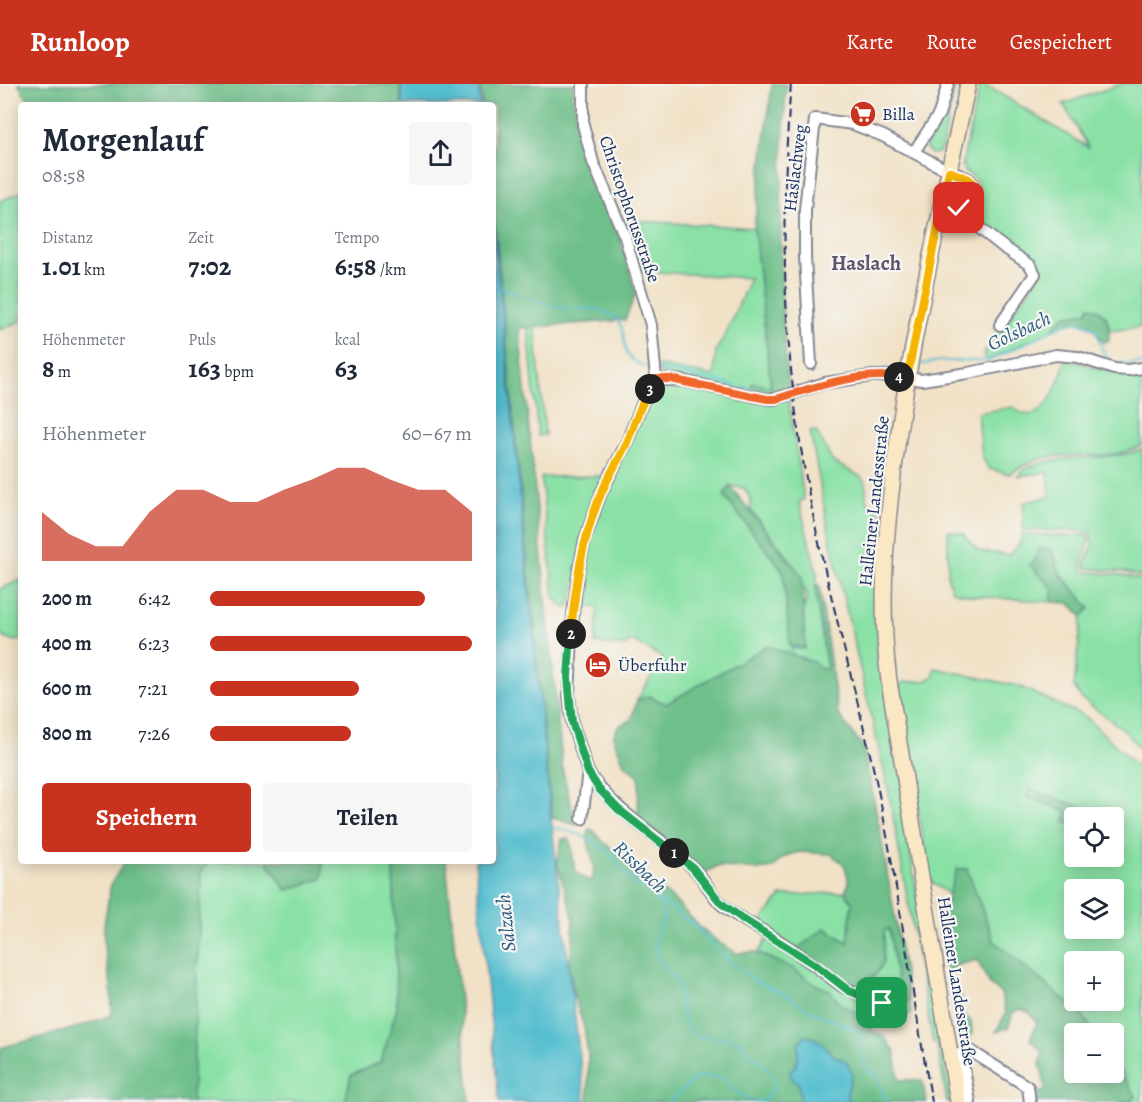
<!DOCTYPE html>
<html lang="de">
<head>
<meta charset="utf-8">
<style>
  body { margin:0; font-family:Alegreya,serif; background:#f6f6f7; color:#1f2937; height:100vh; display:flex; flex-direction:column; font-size:22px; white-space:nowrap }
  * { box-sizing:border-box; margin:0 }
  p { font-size:20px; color:#747a83 }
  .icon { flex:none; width:33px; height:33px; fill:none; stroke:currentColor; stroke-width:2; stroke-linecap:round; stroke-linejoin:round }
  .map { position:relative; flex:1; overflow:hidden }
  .drawer { position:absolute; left:18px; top:18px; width:478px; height:762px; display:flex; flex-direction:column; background:#fff; border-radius:6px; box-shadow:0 3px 15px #0003 }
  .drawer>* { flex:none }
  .controls { position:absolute; left:1064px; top:723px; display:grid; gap:12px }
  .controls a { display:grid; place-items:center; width:60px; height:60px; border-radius:6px; background:#fff; box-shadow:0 3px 15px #0003; font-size:30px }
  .pin { position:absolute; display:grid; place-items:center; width:51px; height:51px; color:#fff; margin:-26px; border-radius:12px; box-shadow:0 3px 9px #0006 }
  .km { position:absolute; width:30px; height:30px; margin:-15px; border-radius:50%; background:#222; color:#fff; font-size:16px; line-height:30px; text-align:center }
  .round { display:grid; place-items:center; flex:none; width:63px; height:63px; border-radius:6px; background:#f6f6f7 }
  .summary { display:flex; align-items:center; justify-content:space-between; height:102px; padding:0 24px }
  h1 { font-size:33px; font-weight:700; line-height:45px }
  .stats { display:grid; grid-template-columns:repeat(3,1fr); gap:9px; height:102px; padding:6px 24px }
  .stats div { display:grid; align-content:center }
  .stats b { font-size:26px; font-weight:700 }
  .stats small { font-size:16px; font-weight:400 }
  .stats p { font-size:16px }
  .chart { height:168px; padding:12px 24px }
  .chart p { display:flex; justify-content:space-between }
  .chart svg { width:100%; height:108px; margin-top:6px; fill:#c8321e; opacity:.7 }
  .primary-button { display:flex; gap:12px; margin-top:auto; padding:12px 24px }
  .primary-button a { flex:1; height:69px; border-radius:6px; background:#c8321e; color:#fff; font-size:24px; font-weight:700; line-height:69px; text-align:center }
  .primary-button a+a { background:#f6f6f7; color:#1f2937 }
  ul { padding:0 24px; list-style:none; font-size:20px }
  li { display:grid; grid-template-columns:96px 72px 1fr; align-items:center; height:45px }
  li i { height:15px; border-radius:8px; background:#c8321e }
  header { display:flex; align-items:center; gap:36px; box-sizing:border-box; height:84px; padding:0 30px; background:#c8321e; color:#fff }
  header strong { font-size:28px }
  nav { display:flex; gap:33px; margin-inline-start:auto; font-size:21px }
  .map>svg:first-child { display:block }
  .green { fill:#89e1a5; stroke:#528882; stroke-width:1.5; fill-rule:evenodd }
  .forest { fill:#6ebf8a; stroke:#447774; stroke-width:1.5 }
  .water { fill:#54becf; stroke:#387696; stroke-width:1.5 }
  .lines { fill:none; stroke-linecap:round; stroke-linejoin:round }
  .stream { stroke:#54becf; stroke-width:2 }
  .street-casing { stroke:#868892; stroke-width:14 }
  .secondary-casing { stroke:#868892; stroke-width:18 }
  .street { stroke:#fff; stroke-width:10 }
  .secondary { stroke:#fae7c3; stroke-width:15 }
  .rail { stroke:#1b2f5e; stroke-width:2; stroke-dasharray:9 4.5; stroke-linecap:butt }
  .split-1-casing { stroke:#fff; stroke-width:12 }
  .split-2-casing { stroke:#fff; stroke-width:12 }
  .split-3-casing { stroke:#fff; stroke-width:12 }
  .split-4-casing { stroke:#fff; stroke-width:12 }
  .split-5-casing { stroke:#fff; stroke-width:12 }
  .split-1 { stroke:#22a559; stroke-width:8 }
  .split-2 { stroke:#22a559; stroke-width:8 }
  .split-3 { stroke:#f5b400; stroke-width:8 }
  .split-4 { stroke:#f0652b; stroke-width:8 }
  .split-5 { stroke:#f5b400; stroke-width:8 }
  .labels { text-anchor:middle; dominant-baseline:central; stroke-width:4.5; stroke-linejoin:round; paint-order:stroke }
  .poi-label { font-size:18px; fill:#1b2f5e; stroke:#f6f6f2; text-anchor:start }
  .street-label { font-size:18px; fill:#1b2f5e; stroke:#f6f6f2 }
  .water-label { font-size:20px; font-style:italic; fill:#2c5a80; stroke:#f6f6f2 }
  .quarter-label { font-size:21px; font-weight:bold; fill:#62526b; stroke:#f6f6f2 }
</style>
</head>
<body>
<header>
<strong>Runloop</strong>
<nav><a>Karte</a><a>Route</a><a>Gespeichert</a></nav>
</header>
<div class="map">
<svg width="1142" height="1018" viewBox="0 0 1142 1018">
  <rect width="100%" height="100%" fill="#f6f6f2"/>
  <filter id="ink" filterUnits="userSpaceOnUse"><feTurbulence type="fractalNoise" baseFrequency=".0167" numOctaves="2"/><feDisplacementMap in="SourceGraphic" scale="12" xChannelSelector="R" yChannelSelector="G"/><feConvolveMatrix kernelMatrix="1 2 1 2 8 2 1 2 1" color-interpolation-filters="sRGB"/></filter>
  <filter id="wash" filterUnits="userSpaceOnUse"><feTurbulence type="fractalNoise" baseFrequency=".008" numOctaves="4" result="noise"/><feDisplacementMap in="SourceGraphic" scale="24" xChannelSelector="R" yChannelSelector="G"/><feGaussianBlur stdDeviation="1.35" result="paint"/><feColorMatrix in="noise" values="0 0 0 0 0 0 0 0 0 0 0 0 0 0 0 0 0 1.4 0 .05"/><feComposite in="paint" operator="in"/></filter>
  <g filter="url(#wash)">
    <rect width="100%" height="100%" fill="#f1e1c6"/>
    <g class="green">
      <path d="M952 0H956L942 63 939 69 931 70 925 63 941 36Z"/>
      <path d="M980 0H984L1089 64 1063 20 1121 0H1142V202L1139 203 1141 243 1110 247 1106 232 1087 228 1065 232 1050 247 986 277 983 270 1038 193 1034 179 967 128 966 123C978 106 987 99 964 87L962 81Z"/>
      <path d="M21 108V237L0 246V117Z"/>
      <path d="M622 136 754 144 771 304 753 299 751 304 739 306 660 290 658 281 714 292 716 266 726 250 750 194 641 187Z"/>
      <path d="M535 243 545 351 538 352 528 244Z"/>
      <path d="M1066 275C1097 282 1109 292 1142 287V361C1113 377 1080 368 1049 373 1034 375 1022 382 1009 390L989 385 982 373 978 329 1013 323C1044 350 1059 297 1066 275Z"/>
      <path d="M662 300 788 314 804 415 799 418 817 489 816 511 827 586 822 585 813 578 767 562 666 620 649 612 637 616 663 574 633 557 621 563 595 559 598 524 576 521 593 440 648 314 656 302ZM730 402 744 404 751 416V427L788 473 794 481 798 495 806 507 807 517 801 526 805 565H797L794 563 792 568 783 487 724 412Z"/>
      <path d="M810 347H816L833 378 860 392 866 399V415L881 430 882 436 910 768 951 1018H947L937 960 933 959 888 704 832 464Z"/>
      <path d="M1142 365V493L1125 488 1085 484 1084 481 1093 461 1090 450 1085 447 1023 446 1024 419 1050 412 1048 388 1018 392C1036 366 1110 380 1142 365Z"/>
      <path d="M607 392 569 522 566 524 560 520 554 512 541 393Z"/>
      <path d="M948 447 963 449 978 467 1009 471 1020 459 1022 450 1070 452 1084 451 1089 454C1089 466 1080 473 1081 485L1086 488 1122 491 1142 496V667L1124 646 1082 615 1074 603 1082 532 1090 524 1060 489 1052 466V518L971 512 952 507 948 494Z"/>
      <path d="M21 496V556C12 557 5 557 0 549V505Z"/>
      <path d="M935 584 1018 602 1086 633 1142 687V697L1140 700 1142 703V1018H1128L1136 1012 1113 977V950L1095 949 1081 930 994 857 967 785H957L949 810 935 801 929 795 899 603 903 598 925 597 933 593ZM1074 734H1113V772H1074ZM1074 806H1113V844H1074ZM1074 878H1113V916H1074Z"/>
      <path d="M209 777H267L287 806 321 795 323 777H393L397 924 381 978 351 991 345 1018H192L201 787Z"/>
      <path d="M845 808 852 818 848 860 797 865 758 841 781 812Z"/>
      <path d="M889 845 900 917H909L911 930 902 931 861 910 883 880 884 846Z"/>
      <path d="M768 853 899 932 868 936 866 933 841 921 830 907 811 898 794 885 758 869Z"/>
    </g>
    <g class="forest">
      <path d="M18 0H400L402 21H32Z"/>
      <path d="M480 0H574L573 15 587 80 620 154 636 209 625 236 519 244 563 688 576 741 552 734 494 130V21H482Z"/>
      <path d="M772 0H786C781 102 776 204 789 305L769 309 751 304 753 299 771 303 754 144Z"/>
      <path d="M1090 222C1108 228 1110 240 1109 257L1103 258C1087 233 1076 233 1050 247L1065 232 1087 228Z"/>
      <path d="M730 402 802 492 805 564 790 562 783 487 724 412Z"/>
      <path d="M1038 464 1052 466 1060 489 1090 524 1082 532 1069 519 1052 518V504L1029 480 1036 475Z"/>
      <path d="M816 501H819L838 630 863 663 879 741 909 917H900L889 845 884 847 883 880 861 910 797 865 825 844 848 859 852 818 845 808 849 799 845 782 831 770 800 768 791 770 781 775 773 784 758 786 717 782 702 791 638 735 639 692 624 680 613 653 618 642 631 636 637 616 649 612 666 620 767 562 813 578 822 585H827L816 511Z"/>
      <path d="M1030 705 1108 733 1074 734V740L1065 737 1067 727 1027 713Z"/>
      <path d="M590 745 594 747 603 758 616 767 631 783 639 797 669 811 702 845 721 860 736 869 755 868 794 885 811 898 830 907 841 921 866 933 873 947 883 952 895 967 899 996H922L927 1018H588V970L584 943 574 912 569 881 573 858V832L557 779 562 755 569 754C577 773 566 791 592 797 593 793 594 787 594 783 593 769 584 759 590 745Z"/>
      <path d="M125 777H209L201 787 192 1018H0V964L79 943 112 931 111 902 104 864V841L111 800Z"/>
      <path d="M267 777H323L322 795 286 806Z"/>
      <path d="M393 777H446L470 1018H345L351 991 381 978 397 924Z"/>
      <path d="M957 785H967L994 857 1081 930 1095 949 1074 950V988H1113V977L1136 1012 1128 1018H1032L1033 1013 1046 1005 1040 980 1043 969 1030 955 1037 939 1029 928 1020 925 1013 928 1008 944 996 948 1006 929 1001 909 991 902 977 876 958 881 949 888 952 905 959 908 963 916 960 927 971 937 972 949 968 957 962 953 959 937 955 932 935 819H946Z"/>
    </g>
    <g class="water">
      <path d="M401 0H478L480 21H403Z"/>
      <path d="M494 141 552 743 585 1018H499L475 777H494Z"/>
      <path d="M805 952C830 955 823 972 846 977L852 990 847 1011 850 1018H801L798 998 792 995 790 988C792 985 795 983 796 980 801 968 793 961 805 952Z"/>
    </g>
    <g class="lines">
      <g class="stream">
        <path d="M494 201 516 209"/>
        <path d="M525 213C536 216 546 221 557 223 573 226 598 221 612 231 636 249 609 273 650 284"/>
        <path d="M917 281 939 277H989L1065 240 1080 238 1096 246C1107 281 1105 280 1142 279"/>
        <path d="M660 286 681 289 705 296H716L737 303"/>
        <path d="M873 287 903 283"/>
        <path d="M744 303 769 310 780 308"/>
        <path d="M550 743C573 747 599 755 614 775 620 782 624 790 631 796 643 807 658 810 663 827 666 839 654 850 655 862 655 879 671 886 677 900 684 914 678 928 687 943 698 961 722 949 738 957 742 959 744 964 747 967 765 982 790 999 760 1018"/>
        <path d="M659 816 672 824 680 833 693 840 730 878 757 898 786 911 807 925 859 947 866 986 876 991 887 1018"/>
        <path d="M669 1018 696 994 706 992 722 993 742 1012 759 1018"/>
      </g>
    </g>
  </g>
  <g filter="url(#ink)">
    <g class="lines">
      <defs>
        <g id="street">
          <path d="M583 0V41L593 78 625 153 637 194 651 241 656 295"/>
          <path d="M914 68 939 30 948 0"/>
          <path d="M811 280 805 173V125L815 35 853 40 883 52 939 82 969 95 972 99 971 108 960 121V129L1002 162 1030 181 1035 190 1000 241"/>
          <path d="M656 295 683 297 767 315H775L825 299 872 292H889L922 296 968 289 1056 271 1078 273 1114 285 1128 286 1142 284"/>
          <path d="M588 688C615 730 658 750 693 784 704 794 710 809 721 820 736 833 755 842 771 852 795 866 817 883 839 900 857 914 884 913 899 931"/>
          <path d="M582 735 588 688 572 638 569 611 573 530 578 490 585 455 601 409 626 360 644 315 656 295"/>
          <path d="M970 1018 961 969 969 966 1028 1003 1030 1018"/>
        </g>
        <path id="secondary" d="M958 1018 889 597C878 513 887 431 899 348 916 231 943 116 968 0"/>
      </defs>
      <use href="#street" class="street-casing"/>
      <use href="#secondary" class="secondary-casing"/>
      <use href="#street" class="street"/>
      <use href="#secondary" class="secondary"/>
      <path class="rail" d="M791 0C780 129 782 260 805 388 823 493 854 596 877 701 899 806 912 913 932 1018"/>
    </g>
  </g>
  <g class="lines" filter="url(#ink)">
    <defs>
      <path id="split-1" d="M674 769 693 784 721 819 744 836 817 882 849 907 882 919"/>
      <path id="split-2" d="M571 550 568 593 572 638 588 688 599 705 618 725 674 769"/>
      <path id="split-3" d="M571 550C575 502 582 455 601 410 608 393 618 377 626 361 634 342 639 322 650 305"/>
      <path id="split-4" d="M650 305 656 295H670L767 315H776C815 303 856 288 899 293"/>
      <path id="split-5" d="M899 293 907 294 949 87 969 95 972 99C975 110 962 115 959 124"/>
    </defs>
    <use href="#split-1" class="split-1-casing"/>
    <use href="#split-2" class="split-2-casing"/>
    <use href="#split-3" class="split-3-casing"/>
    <use href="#split-4" class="split-4-casing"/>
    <use href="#split-5" class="split-5-casing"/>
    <use href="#split-1" class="split-1"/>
    <use href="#split-2" class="split-2"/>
    <use href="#split-3" class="split-3"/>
    <use href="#split-4" class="split-4"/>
    <use href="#split-5" class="split-5"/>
  </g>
  <defs>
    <symbol id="supermarket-disc" viewBox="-11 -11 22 22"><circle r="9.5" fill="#c8321e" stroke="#f6f6f2"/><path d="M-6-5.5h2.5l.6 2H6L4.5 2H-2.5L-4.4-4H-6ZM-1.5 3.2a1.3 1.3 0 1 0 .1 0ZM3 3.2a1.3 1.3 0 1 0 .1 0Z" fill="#fff"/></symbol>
    <symbol id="hotel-disc" viewBox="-11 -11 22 22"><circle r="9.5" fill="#c8321e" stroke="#f6f6f2"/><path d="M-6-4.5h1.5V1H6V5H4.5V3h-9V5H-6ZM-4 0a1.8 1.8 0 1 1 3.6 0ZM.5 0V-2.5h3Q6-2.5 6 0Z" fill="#fff"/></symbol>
  </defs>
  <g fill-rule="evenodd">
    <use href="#supermarket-disc" x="848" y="15" width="30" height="30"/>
    <use href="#hotel-disc" x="583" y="566" width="30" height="30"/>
  </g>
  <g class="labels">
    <g class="poi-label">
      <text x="882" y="30">Billa</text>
      <text x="618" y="581">Überfuhr</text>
    </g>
    <g class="street-label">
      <text transform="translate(795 84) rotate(-83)">Haslachweg</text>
      <text transform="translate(630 125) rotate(71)">Christophorusstraße</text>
      <text transform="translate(874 417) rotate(-84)">Halleiner Landesstraße</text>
      <text transform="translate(957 897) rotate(81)">Halleiner Landesstraße</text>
    </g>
    <g class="water-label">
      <text transform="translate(1019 247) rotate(-25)">Golsbach</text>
      <text transform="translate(640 783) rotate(44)">Rissbach</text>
      <text transform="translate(506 839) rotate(-96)">Salzach</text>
    </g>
    <g class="quarter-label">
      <text x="866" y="179">Haslach</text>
    </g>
  </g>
</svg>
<div class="controls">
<a><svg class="icon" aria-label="locate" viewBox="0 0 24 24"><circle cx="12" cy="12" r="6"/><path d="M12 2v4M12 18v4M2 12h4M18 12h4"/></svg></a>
<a><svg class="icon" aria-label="layers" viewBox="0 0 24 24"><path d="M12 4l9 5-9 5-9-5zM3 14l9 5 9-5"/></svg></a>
<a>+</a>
<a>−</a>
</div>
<div class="pin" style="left:882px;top:919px;background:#1e9e55"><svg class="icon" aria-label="arrive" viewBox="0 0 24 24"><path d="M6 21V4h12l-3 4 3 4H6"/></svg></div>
<div class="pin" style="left:959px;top:124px;background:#d93025"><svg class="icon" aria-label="check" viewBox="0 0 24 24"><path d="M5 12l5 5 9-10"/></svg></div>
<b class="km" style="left:674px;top:769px">1</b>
<b class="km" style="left:571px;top:550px">2</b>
<b class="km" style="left:650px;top:305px">3</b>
<b class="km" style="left:899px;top:293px">4</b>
<section class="drawer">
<div class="summary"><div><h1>Morgenlauf</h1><p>08:58</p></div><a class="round"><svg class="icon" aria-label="share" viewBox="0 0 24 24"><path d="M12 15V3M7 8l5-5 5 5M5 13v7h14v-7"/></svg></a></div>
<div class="stats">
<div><p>Distanz</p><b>1.01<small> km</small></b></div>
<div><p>Zeit</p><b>7:02</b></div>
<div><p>Tempo</p><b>6:58<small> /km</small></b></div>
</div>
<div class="stats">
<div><p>Höhenmeter</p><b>8<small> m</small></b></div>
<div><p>Puls</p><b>163<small> bpm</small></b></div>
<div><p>kcal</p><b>63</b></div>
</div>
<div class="chart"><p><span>Höhenmeter</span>60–67 m</p>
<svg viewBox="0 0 160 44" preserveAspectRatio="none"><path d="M0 44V24L10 33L20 38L30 38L40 24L50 15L60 15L70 20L80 20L90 15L100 11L110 6L120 6L130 11L140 15L150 15L160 24V44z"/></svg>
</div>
<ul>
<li><b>200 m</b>6:42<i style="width:82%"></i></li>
<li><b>400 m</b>6:23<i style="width:100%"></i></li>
<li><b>600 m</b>7:21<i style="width:57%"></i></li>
<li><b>800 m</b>7:26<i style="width:54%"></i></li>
</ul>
<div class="primary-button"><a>Speichern</a><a>Teilen</a></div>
</section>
</div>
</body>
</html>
